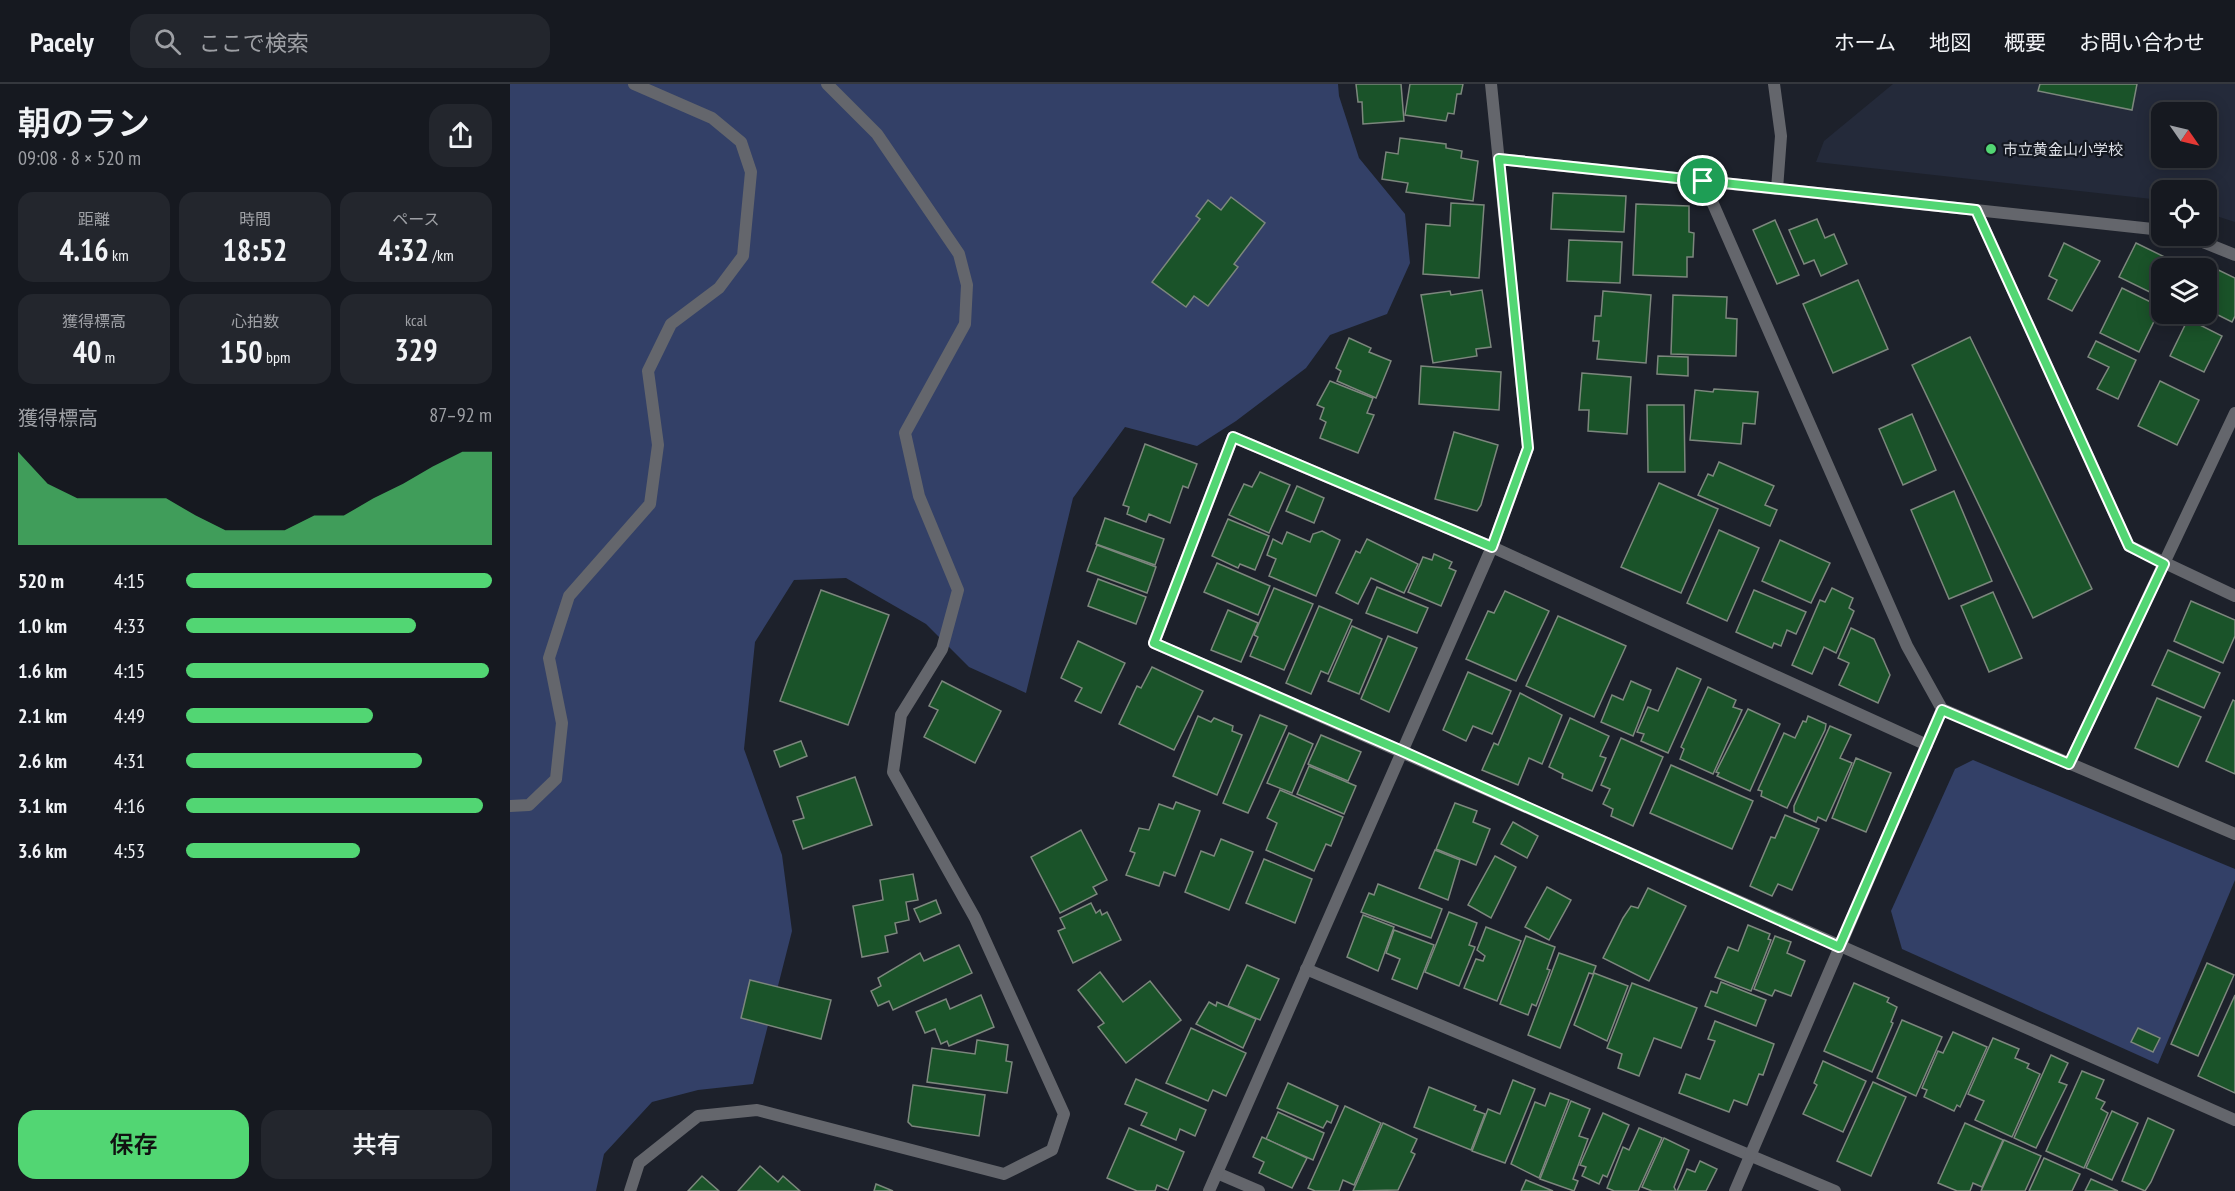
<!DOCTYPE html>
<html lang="ja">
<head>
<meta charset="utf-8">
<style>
  body { margin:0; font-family:"PT Sans Narrow","Noto Sans JP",sans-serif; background:#23262d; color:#f1f3f6; height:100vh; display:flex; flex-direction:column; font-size:22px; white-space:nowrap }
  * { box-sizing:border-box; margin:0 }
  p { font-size:20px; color:#9ea0a5 }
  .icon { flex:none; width:33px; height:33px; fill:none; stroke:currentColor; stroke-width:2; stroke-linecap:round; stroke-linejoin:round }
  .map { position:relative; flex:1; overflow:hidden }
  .panel { display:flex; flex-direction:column; background:#161920; width:510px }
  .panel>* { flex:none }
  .needle { width:39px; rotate:124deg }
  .tools { position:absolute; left:1641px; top:18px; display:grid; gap:12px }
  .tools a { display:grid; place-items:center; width:66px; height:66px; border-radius:12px; background:#161920; box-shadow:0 3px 15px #0003,0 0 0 2px #35383e; font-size:30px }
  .pin { position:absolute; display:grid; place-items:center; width:51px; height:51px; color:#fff; margin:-26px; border:3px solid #fff; border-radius:50%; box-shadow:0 2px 6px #0007 }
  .round { display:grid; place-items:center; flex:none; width:63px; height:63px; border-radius:18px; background:#23262d }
  .head { display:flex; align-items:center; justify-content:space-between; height:102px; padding:0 18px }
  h1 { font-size:33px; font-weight:600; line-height:45px }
  .metrics { display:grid; grid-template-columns:repeat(3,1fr); gap:9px; height:102px; padding:6px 18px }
  .metrics div { display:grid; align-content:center; border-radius:15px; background:#23262d; text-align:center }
  .metrics b { font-size:30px; font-weight:600 }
  .metrics small { font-size:16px; font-weight:400 }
  .metrics p { font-size:16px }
  .chart { height:168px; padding:12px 18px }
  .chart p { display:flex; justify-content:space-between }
  .chart svg { width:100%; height:108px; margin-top:6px; fill:#52d673; opacity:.7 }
  .button { display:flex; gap:12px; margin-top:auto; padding:12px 18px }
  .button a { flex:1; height:69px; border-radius:18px; background:#52d673; color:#111; font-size:24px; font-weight:600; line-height:69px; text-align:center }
  .button a+a { background:#23262d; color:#f1f3f6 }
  ul { padding:0 18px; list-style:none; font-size:20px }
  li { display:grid; grid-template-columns:96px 72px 1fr; align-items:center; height:45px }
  li i { height:15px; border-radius:8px; background:#52d673 }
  header { display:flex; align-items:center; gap:36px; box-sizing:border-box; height:84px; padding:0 30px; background:#161920; border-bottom:2px solid #35383e }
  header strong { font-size:28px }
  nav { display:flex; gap:33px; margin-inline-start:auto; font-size:21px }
  .search { width:420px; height:54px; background:#23262d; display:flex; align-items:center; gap:15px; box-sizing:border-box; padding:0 21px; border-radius:18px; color:#9ea0a5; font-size:22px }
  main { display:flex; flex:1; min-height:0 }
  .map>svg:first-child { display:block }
  .built { fill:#242a3a; fill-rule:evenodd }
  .green { fill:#334067 }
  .building { fill:#1a5329; stroke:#7c877d; stroke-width:1.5 }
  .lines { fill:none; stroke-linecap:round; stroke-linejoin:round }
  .street { stroke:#64666c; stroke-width:12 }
  .route-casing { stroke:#fff; stroke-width:12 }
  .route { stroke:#52d673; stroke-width:8 }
  .poi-dot { fill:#52d673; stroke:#141821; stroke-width:2 }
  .labels { text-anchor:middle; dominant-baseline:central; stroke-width:4.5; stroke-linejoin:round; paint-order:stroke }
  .poi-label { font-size:15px; fill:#dcdfe6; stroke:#141821; text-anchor:start }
</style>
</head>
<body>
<header>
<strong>Pacely</strong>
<div class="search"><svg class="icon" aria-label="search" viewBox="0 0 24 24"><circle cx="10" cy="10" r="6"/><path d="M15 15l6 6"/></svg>ここで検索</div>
<nav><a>ホーム</a><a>地図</a><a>概要</a><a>お問い合わせ</a></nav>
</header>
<main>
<section class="panel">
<div class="head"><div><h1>朝のラン</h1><p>09:08 · 8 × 520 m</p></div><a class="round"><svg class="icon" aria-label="share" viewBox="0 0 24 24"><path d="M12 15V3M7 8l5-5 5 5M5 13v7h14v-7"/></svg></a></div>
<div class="metrics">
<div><p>距離</p><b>4.16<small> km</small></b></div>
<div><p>時間</p><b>18:52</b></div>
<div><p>ペース</p><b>4:32<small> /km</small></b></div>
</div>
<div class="metrics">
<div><p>獲得標高</p><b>40<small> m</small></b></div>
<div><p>心拍数</p><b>150<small> bpm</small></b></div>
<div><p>kcal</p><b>329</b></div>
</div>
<div class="chart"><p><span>獲得標高</span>87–92 m</p>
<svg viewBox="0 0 160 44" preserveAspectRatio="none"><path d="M0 44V6L10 19L20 25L30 25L40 25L50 25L60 32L70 38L80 38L90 38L100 32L110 32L120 25L130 19L140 12L150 6L160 6V44z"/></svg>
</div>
<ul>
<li><b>520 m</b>4:15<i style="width:100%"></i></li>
<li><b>1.0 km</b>4:33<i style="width:75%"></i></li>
<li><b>1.6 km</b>4:15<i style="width:99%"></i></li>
<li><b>2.1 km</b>4:49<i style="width:61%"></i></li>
<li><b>2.6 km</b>4:31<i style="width:77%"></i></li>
<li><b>3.1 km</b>4:16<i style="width:97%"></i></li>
<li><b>3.6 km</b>4:53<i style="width:57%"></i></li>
</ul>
<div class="button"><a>保存</a><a>共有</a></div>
</section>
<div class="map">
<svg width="1725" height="1107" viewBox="0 0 1725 1107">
  <rect width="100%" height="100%" fill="#1d212b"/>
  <path class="built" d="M1383 0H1725V138L1697 129 1696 106H1652L1651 116 1306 78 1314 57ZM1652 28H1696V74H1652Z"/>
  <g class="green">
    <path d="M0 0H828L829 12 849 74 895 130 900 179 877 230 820 251 796 284 726 337 687 362 615 343 563 414 516 609 459 583 416 540 336 494 284 496 245 558 234 665 272 771 282 847 243 1000 188 1006 142 1018 94 1070 86 1107H0Z"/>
    <path d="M1463 676 1725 785V796L1648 980 1392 865 1381 827 1445 685Z"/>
  </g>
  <g class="building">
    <path d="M846 0H891L894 37 853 40 852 18H848Z"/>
    <path d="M900 0H953L951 10H947L944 30 938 29 936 37 895 31Z"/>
    <path d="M1530 0H1627L1622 26 1528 7Z"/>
    <path d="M890 54 936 60V64L952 67 951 74 968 77 963 117 896 108 898 99 872 95 876 68 888 70Z"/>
    <path d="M1043 109 1116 112 1114 148 1041 145Z"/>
    <path d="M721 113 755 139 724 180 728 183 698 222 684 212 676 223 642 198 690 135 686 132 698 116 711 126Z"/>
    <path d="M941 119 974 121 969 194 913 190 916 140 940 142Z"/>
    <path d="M1126 120 1179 122V148L1184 149 1183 173H1177V193L1123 191Z"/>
    <path d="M1307 135 1315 154 1324 150 1337 180 1311 192 1304 176 1294 180 1279 146Z"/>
    <path d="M1265 136 1289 191 1267 200 1243 146Z"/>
    <path d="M1059 156 1112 158 1110 199 1057 197Z"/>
    <path d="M1554 159 1590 177 1562 227 1538 215 1547 196 1539 192Z"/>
    <path d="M1626 159 1669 180 1666 184H1652V214L1609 193Z"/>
    <path d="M1694 179 1725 194V232L1722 238 1696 225V184H1691Z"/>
    <path d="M1348 196 1378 265 1323 289 1293 220Z"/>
    <path d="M1612 204 1651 223 1629 268 1590 249Z"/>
    <path d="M972 206 981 263 966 265 967 272 923 279 911 211 940 207 941 211Z"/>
    <path d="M1093 207 1141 211 1136 279 1087 275 1089 257H1083L1085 232H1091Z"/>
    <path d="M1163 211 1217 213 1216 234 1227 235 1226 272 1161 270Z"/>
    <path d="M1678 235 1712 252 1694 288 1660 272Z"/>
    <path d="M1460 253 1582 505 1523 534 1402 281Z"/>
    <path d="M839 254 861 264 859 268 881 277 866 314 827 297 831 287 826 284Z"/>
    <path d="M1586 257 1626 276 1608 315 1587 305 1599 283 1578 273Z"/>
    <path d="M1148 272 1178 273V292L1147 290Z"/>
    <path d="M911 282 991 288 989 326 909 320Z"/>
    <path d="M1072 289 1121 293 1117 350 1078 347 1079 326H1069Z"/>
    <path d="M820 297 863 314 857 329 864 331 848 369 810 354 816 338 810 335 814 324 807 321Z"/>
    <path d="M1650 297 1689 316 1667 361 1628 342Z"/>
    <path d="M1204 305 1248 308 1245 340 1233 339 1231 360 1180 356 1185 306 1203 308Z"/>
    <path d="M1137 321H1174L1175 388H1138Z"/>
    <path d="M1402 330 1426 386 1393 401 1369 345Z"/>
    <path d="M944 348 988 361 971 421 967 427 925 415Z"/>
    <path d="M635 360 687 380 678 404 673 402 660 439 639 430 636 438 617 430 619 423 613 421Z"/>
    <path d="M1209 378 1264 402 1255 421 1267 426 1260 442 1188 411 1198 390 1203 392Z"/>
    <path d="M750 388 780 401 759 449 719 431 734 400 742 403Z"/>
    <path d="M1149 399 1208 425 1171 509 1111 483Z"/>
    <path d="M787 402 814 414 804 439 776 427Z"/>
    <path d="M1444 407 1482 497 1439 515 1401 426Z"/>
    <path d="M595 434 654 455 645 481 586 460Z"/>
    <path d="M718 435 759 452 745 486 730 480 728 484 702 472Z"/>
    <path d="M1209 446 1249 464 1217 537 1177 519Z"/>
    <path d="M812 447 830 456 806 512 759 492 766 475 757 471 763 455 772 460 777 448 800 458 803 450Z"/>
    <path d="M857 455 908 480 894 509 861 494 848 520 826 509 846 467 850 469Z"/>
    <path d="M1270 456 1320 479 1301 519 1252 497Z"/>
    <path d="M587 461 646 483 637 509 577 487Z"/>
    <path d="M924 470 942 478 939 484 946 487 931 522 898 508 913 473 922 476Z"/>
    <path d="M707 479 760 502 748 531 694 508Z"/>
    <path d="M588 495 636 513 626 540 578 522Z"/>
    <path d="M867 503 918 524 907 549 856 529Z"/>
    <path d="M764 504 803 520 774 586 740 572 748 553 744 551Z"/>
    <path d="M1322 504 1343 514 1339 524 1344 527 1326 569 1314 563 1302 590 1282 581 1310 516 1315 518Z"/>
    <path d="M311 506 379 531 338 641 270 617Z"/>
    <path d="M1244 506 1296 528 1286 550 1277 546 1271 562 1264 559 1262 564 1226 548Z"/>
    <path d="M995 507 1039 527 1006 597 956 575 978 527 984 529Z"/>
    <path d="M1483 508 1512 574 1479 588 1451 522Z"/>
    <path d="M1681 517 1725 536V552L1713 579 1664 557Z"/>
    <path d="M809 522 842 536 818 590 811 587 801 610 776 599Z"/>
    <path d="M718 526 748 539 731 578 701 566Z"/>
    <path d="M1048 532 1116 562 1084 633 1016 602Z"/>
    <path d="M842 542 872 555 849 610 818 597Z"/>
    <path d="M1341 544 1364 555 1380 591 1368 619 1329 601 1339 579 1328 574Z"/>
    <path d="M878 552 907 564 879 628 851 615Z"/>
    <path d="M568 557 615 579 591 629 565 617 572 604 551 594Z"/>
    <path d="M1658 566 1710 589 1694 624 1642 601Z"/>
    <path d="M642 583 693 607 664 666 609 640 627 602 631 604Z"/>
    <path d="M1167 584 1191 595 1158 669 1131 657 1134 650 1127 648 1138 623 1148 627Z"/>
    <path d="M958 588 1001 607 982 650 963 642 956 657 933 646Z"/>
    <path d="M432 597 491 627 465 679 414 653 428 626 419 622Z"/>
    <path d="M1121 597 1141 606 1123 652 1091 638 1102 611 1113 616Z"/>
    <path d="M1198 603 1226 616 1223 623 1232 626 1203 690 1170 675 1174 665 1171 663Z"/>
    <path d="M1010 609 1052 631 1032 680 1019 674 1008 701 972 686 984 659 988 661Z"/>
    <path d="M1647 614 1691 633 1668 683 1625 664Z"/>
    <path d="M1723 616 1725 617V690L1696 677Z"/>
    <path d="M1238 625 1270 640 1240 707 1207 692 1209 689 1206 688Z"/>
    <path d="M750 631 777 642 738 729 713 719Z"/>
    <path d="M688 632 701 638 704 634 723 642 722 647 732 651 707 711 663 692Z"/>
    <path d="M1298 632 1316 640 1315 646 1277 724 1251 712 1252 707 1248 706 1274 649 1285 654 1293 637 1296 638Z"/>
    <path d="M1060 634 1099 652 1090 672 1096 674 1082 707 1052 694 1053 690 1039 683Z"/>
    <path d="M1320 642 1341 651 1330 674 1342 679 1316 737 1308 733 1306 738 1284 728V722Z"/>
    <path d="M779 649 803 660 782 709 757 699Z"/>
    <path d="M811 651 851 668 838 697 798 680Z"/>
    <path d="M1111 654 1153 673 1123 742 1101 732 1103 725 1093 720 1100 705 1091 701Z"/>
    <path d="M291 657 297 672 270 683 264 667Z"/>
    <path d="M1346 674 1381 689 1356 748 1322 734Z"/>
    <path d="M1161 681 1243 717 1222 765 1140 729Z"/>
    <path d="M799 682 846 702 834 730 787 710Z"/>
    <path d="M345 693 362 741 293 765 283 737 294 734 287 713Z"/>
    <path d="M770 706 833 733 821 762 816 760 804 787 756 766 767 739 757 734Z"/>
    <path d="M666 718 690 727 665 792 654 788 649 802 616 791 625 769 620 767 629 744 639 746 649 720 663 725Z"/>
    <path d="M945 719 967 727 963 738 980 745 966 781 926 765Z"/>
    <path d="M1275 731 1309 745 1282 806 1268 800 1262 812 1240 802 1261 753 1265 754Z"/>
    <path d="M1003 738 1028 752 1017 774 991 760Z"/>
    <path d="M571 746 597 796 583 803 587 810 550 829 521 773Z"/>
    <path d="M711 755 743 768 719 826 675 808 691 767 704 772Z"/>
    <path d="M925 766 950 776 938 816 909 804Z"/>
    <path d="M985 772 1006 783 981 834 958 821Z"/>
    <path d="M754 775 802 795 785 839 736 819Z"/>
    <path d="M403 790 408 816 396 818 399 836 385 839 387 849 375 852 378 868 352 873 343 822 373 816 370 796Z"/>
    <path d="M868 800 932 825 921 854 851 828 859 809 864 811Z"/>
    <path d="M1037 803 1061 816 1039 856 1015 843Z"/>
    <path d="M1138 804 1176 822 1139 897 1093 874 1113 834 1121 822 1128 824Z"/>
    <path d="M426 816 431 829 410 838 404 825Z"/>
    <path d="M581 819 586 829 590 826 592 831 597 828 611 856 563 879 548 847 555 844 550 834Z"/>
    <path d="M939 828 967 839 959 861 965 863 949 902 915 888Z"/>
    <path d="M853 831 884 843 868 887 837 873Z"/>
    <path d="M1238 841 1260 850 1258 855 1261 856 1241 907 1205 893 1218 863 1228 867Z"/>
    <path d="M976 843 1011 857 987 917 954 904 966 875 973 877 975 872 967 866Z"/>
    <path d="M884 846 924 861 907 905 882 895 890 875 876 869Z"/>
    <path d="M1016 852 1045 863 1037 885 1040 886 1026 922 1022 920 1018 931 990 920Z"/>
    <path d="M1265 852 1281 858 1277 869 1295 877 1281 912 1265 906 1262 912 1244 905Z"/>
    <path d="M449 861 462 889 383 926 379 917 368 922 361 907 371 902 368 894 410 869 414 877Z"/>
    <path d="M1049 869 1086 882 1083 890 1079 889 1050 964 1018 951Z"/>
    <path d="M1697 879 1724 891 1688 972 1661 960Z"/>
    <path d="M737 881 769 895 750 936 718 922Z"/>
    <path d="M590 888 613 918 640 897 671 936 616 979 588 943 594 939 568 906Z"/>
    <path d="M1084 889 1118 902 1097 957 1064 941Z"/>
    <path d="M240 896 321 916 311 955 231 934Z"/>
    <path d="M1211 898 1256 916 1246 942 1195 922 1201 907 1207 909Z"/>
    <path d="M1122 899 1187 924 1171 964 1144 954 1129 992 1108 984 1112 970 1097 964Z"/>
    <path d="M1344 899 1379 914 1377 918 1387 923 1381 938 1383 939 1362 988 1314 967Z"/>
    <path d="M471 911 484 943 439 962 437 957 431 960 425 945 415 949 406 928 436 915 440 925Z"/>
    <path d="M1725 911V1009L1688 992Z"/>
    <path d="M699 918 706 922 707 918 746 935 733 964 686 940Z"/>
    <path d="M1392 936 1432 953 1406 1012 1367 994Z"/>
    <path d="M1205 937 1264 960 1253 991 1249 990 1237 1021 1224 1016 1219 1028 1169 1009 1176 990 1190 995 1205 957 1198 955Z"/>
    <path d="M681 944 736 969 716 1012 703 1006 698 1017 656 999Z"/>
    <path d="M1628 944 1650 954 1643 968 1621 958Z"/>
    <path d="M1443 948 1477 963 1450 1023 1447 1021 1444 1027 1414 1013 1417 1006 1412 1004 1428 967 1433 969Z"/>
    <path d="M1483 954 1509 965 1505 974 1519 980 1517 984 1530 990 1502 1053 1465 1036 1474 1017 1458 1010Z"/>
    <path d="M467 956 498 961 496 977 502 978 497 1009 417 998 422 964 465 970Z"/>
    <path d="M1541 971 1558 979 1549 998 1557 1001 1526 1064 1504 1054Z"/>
    <path d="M1313 977 1356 997 1333 1048 1293 1030 1307 1001 1304 999Z"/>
    <path d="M1572 987 1594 996 1586 1014 1595 1018 1591 1025 1598 1029 1574 1084 1536 1067Z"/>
    <path d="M626 995 696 1026 685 1052 670 1045 666 1056 631 1041 637 1029 615 1020Z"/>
    <path d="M1003 996 1025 1005 995 1079 962 1067 978 1025 990 1030Z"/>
    <path d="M1363 998 1396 1013 1361 1092 1327 1077Z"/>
    <path d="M778 999 828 1022 821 1039 817 1037 813 1044 767 1024Z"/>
    <path d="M403 1001 475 1011 469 1052 402 1042 398 1038Z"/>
    <path d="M919 1003 966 1022 964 1026 975 1030 961 1066 904 1043Z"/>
    <path d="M1040 1009 1059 1016 1029 1094 1001 1080 1025 1018 1035 1022Z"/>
    <path d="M1061 1017 1080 1025 1069 1052 1078 1055 1063 1095 1068 1097 1064 1107 1030 1095Z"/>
    <path d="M835 1022 871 1039 844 1101 833 1096 829 1107H805L798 1104Z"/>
    <path d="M1602 1027 1628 1039 1602 1096 1576 1084Z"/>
    <path d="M768 1028 814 1049 803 1076 756 1055Z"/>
    <path d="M1093 1029 1119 1041 1097 1093 1093 1091 1089 1100 1072 1092 1076 1083 1070 1081Z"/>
    <path d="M1638 1034 1664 1046 1641 1098 1635 1107 1612 1097Z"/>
    <path d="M873 1039 907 1055 901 1068 905 1070 888 1106 843 1107Z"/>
    <path d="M1455 1039 1493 1056 1472 1103 1463 1099 1460 1107H1447L1428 1099Z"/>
    <path d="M619 1044 674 1068 658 1106 647 1101 645 1107H627L597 1094Z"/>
    <path d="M1129 1044 1152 1054 1128 1107H1104L1097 1104 1113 1063 1119 1066Z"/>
    <path d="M752 1053 797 1074 782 1104 749 1089 754 1078 743 1073Z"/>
    <path d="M1154 1054 1179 1066 1164 1103 1166 1107H1142L1132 1103Z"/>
    <path d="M1494 1056 1531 1072 1515 1107H1471Z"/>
    <path d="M1534 1074 1570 1090 1562 1107H1519Z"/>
    <path d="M1190 1077 1207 1085 1196 1107H1167L1177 1085 1185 1088Z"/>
    <path d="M250 1082 268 1098 273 1092 290 1107H228Z"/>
    <path d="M192 1092 209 1107H178Z"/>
    <path d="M1581 1095 1608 1107H1575Z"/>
    <path d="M1016 1096 1043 1107H1011Z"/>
    <path d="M366 1100 383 1107H364Z"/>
  </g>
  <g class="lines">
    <g class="street">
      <path d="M1264 0 1271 52 1267 105"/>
      <path d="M989 75 1652 146"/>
      <path d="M1193 97 1397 562 1432 625 1725 750"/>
      <path d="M1466 126 1619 462 1725 512"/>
      <path d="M1678 152 1725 171"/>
      <path d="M1417 661 982 463 723 353 644 559 1725 1036"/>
      <path d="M1559 680 1725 329"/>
      <path d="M0 722 19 721 46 695 52 639 39 574 59 512 140 420 148 361 138 287 161 240 209 204 233 172 241 88 231 58 202 34 124 0"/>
      <path d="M796 885 1325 1107"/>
      <path d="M707 1089 749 1107"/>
      <path d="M120 1107 129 1079 188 1032 247 1026 494 1090 542 1066 554 1030 465 834 383 688 391 631 432 565 448 506 409 412 395 349 455 240 457 201 449 170 367 50 317 0"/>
      <path d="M699 1107 982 463 1018 364 981 0"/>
      <path d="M1225 1107 1432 625"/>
    </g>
  </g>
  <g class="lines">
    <defs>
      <path id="route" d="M989 75 1466 126 1619 462 1654 480 1559 680 1432 626 1329 863 892 667 644 559 723 353 982 463 1018 364Z"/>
    </defs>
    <use href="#route" class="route-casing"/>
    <use href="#route" class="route"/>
  </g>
  <circle class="poi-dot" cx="1481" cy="65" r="6"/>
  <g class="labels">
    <g class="poi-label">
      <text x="1493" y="65">市立黄金山小学校</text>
    </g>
  </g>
</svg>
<div class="tools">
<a><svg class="needle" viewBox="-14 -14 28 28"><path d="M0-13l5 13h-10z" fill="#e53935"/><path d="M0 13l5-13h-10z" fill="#9ea0a5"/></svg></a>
<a><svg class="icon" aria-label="locate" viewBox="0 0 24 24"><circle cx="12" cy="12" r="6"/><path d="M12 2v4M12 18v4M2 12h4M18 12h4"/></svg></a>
<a><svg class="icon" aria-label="layers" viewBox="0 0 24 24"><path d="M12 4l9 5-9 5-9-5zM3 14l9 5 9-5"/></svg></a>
</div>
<div class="pin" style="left:1193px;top:97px;background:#1e9e55"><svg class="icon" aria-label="arrive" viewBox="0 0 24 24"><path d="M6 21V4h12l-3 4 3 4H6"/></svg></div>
</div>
</main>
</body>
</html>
